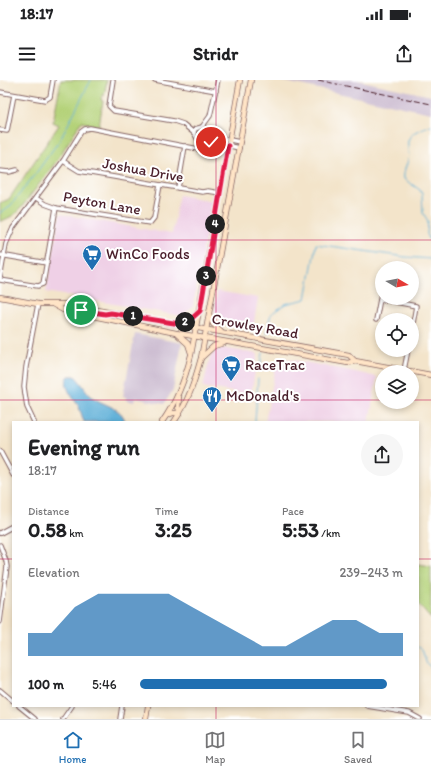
<!DOCTYPE html>
<html lang="en">
<head>
<meta charset="utf-8">
<style>
  body { margin:0; font-family:Itim,sans-serif; background:#f6f6f6; color:#202124; height:100vh; display:flex; flex-direction:column; font-size:15px; white-space:nowrap }
  * { box-sizing:border-box; margin:0 }
  p { font-size:13px; color:#757577 }
  .icon { flex:none; width:22px; height:22px; fill:none; stroke:currentColor; stroke-width:2; stroke-linecap:round; stroke-linejoin:round }
  .map { position:relative; flex:1; overflow:hidden }
  .sheet { position:absolute; left:12px; top:341px; width:407px; height:286px; display:flex; flex-direction:column; background:#fff; border-radius:0px; box-shadow:0 2px 6px #0003 }
  .sheet>* { flex:none }
  .needle { width:26px; rotate:100deg }
  .fabs { position:absolute; left:375px; top:181px; display:grid; gap:8px }
  .fabs a { display:grid; place-items:center; width:44px; height:44px; border-radius:50%; background:#fff; box-shadow:0 2px 6px #0003; font-size:20px }
  .pin { position:absolute; display:grid; place-items:center; width:34px; height:34px; color:#fff; margin:-17px; border:2px solid #fff; border-radius:50%; box-shadow:0 1px 4px #0007 }
  .km { position:absolute; width:20px; height:20px; margin:-10px; border-radius:50%; background:#222; color:#fff; font-size:11px; line-height:20px; text-align:center }
  .round { display:grid; place-items:center; flex:none; width:42px; height:42px; border-radius:21px; background:#f6f6f6 }
  .head { display:flex; align-items:center; justify-content:space-between; height:68px; padding:0 16px }
  h1 { font-size:22px; font-weight:700; line-height:30px }
  .figures { display:grid; grid-template-columns:repeat(3,1fr); gap:6px; height:68px; padding:4px 16px }
  .figures div { display:grid; align-content:center }
  .figures b { font-size:20px; font-weight:700 }
  .figures small { font-size:11px; font-weight:400 }
  .figures p { font-size:11px }
  .chart { height:112px; padding:8px 16px }
  .chart p { display:flex; justify-content:space-between }
  .chart svg { width:100%; height:72px; margin-top:4px; fill:#1f6fb2; opacity:.7 }
  ul { padding:0 16px; list-style:none; font-size:13px }
  li { display:grid; grid-template-columns:64px 48px 1fr; align-items:center; height:30px }
  li i { height:10px; border-radius:5px; background:#1f6fb2 }
  .status { display:flex; justify-content:space-between; align-items:center; height:28px; padding:0 20px; background:#fff; direction:ltr }
  .status svg { height:11px; fill:currentColor }
  header { display:flex; justify-content:space-between; align-items:center; height:52px; padding:0 16px; background:#fff; font-size:18px; font-weight:700 }
  .menu { display:flex; justify-content:space-around; align-items:center; height:56px; border-top:1px solid #e0e0e0; background:#fff; font-size:11px; color:#757577 }
  .menu a { display:grid; justify-items:center; gap:2px }
  .menu .on { color:#1f6fb2 }
  .map>svg:first-child { display:block }
  .built { fill:#efd0e6 }
  .industrial { fill:#cdbed2 }
  .green { fill:#b4d278; stroke:#7f7852 }
  .water { fill:#5baed7; stroke:#526681 }
  .lines { fill:none; stroke-linecap:round; stroke-linejoin:round }
  .stream { stroke:#5baed7; stroke-width:1 }
  .minor-casing { stroke:#856463; stroke-width:5.5 }
  .tertiary-casing { stroke:#856463; stroke-width:6 }
  .secondary-casing { stroke:#856463; stroke-width:6 }
  .minor { stroke:#fff; stroke-width:3.5 }
  .tertiary { stroke:#fff; stroke-width:4 }
  .secondary { stroke:#ffe4c6; stroke-width:4.5 }
  .rail { stroke:#4a1f2b; stroke-width:1; stroke-dasharray:6 3; stroke-linecap:butt }
  .route-casing { stroke:#fff; stroke-width:8 }
  .route { stroke:#e11d48; stroke-width:5 }
  .grid { fill:none; stroke:#c2185b; stroke-width:1; stroke-opacity:0.55 }
  .labels { text-anchor:middle; dominant-baseline:central; stroke-width:4; stroke-linejoin:round; paint-order:stroke }
  .street-label { font-size:15px; fill:#4a1f2b; stroke:#fff }
  .poi-label { font-size:15px; fill:#4a1f2b; stroke:#fff; text-anchor:start }
</style>
</head>
<body>
<div class="status"><b>18:17</b><svg viewBox="0 0 49 12"><path d="M0 12V9h3v3zM5 12V6h3v6zM10 12V3h3v9zM15 12V0h3v12zM26 1h20v11H26zM47 4h2v5h-2z"/></svg></div>
<header><svg class="icon" aria-label="menu" viewBox="0 0 24 24"><path d="M4 6h16M4 12h16M4 18h16"/></svg>Stridr<svg class="icon" aria-label="share" viewBox="0 0 24 24"><path d="M12 15V3M7 8l5-5 5 5M5 13v7h14v-7"/></svg></header>
<div class="map">
<svg width="431" height="639" viewBox="0 0 431 639">
  <rect width="100%" height="100%" fill="#fff"/>
  <filter id="ink" filterUnits="userSpaceOnUse"><feTurbulence type="fractalNoise" baseFrequency=".025" numOctaves="2"/><feDisplacementMap in="SourceGraphic" scale="8" xChannelSelector="R" yChannelSelector="G"/><feConvolveMatrix kernelMatrix="1 2 1 2 8 2 1 2 1" color-interpolation-filters="sRGB"/></filter>
  <filter id="wash" filterUnits="userSpaceOnUse"><feTurbulence type="fractalNoise" baseFrequency=".012" numOctaves="4" result="noise"/><feDisplacementMap in="SourceGraphic" scale="16" xChannelSelector="R" yChannelSelector="G"/><feGaussianBlur stdDeviation="0.9" result="paint"/><feColorMatrix in="noise" values="0 0 0 0 0 0 0 0 0 0 0 0 0 0 0 0 0 1.4 0 .05"/><feComposite in="paint" operator="in"/></filter>
  <g filter="url(#wash)">
    <rect width="100%" height="100%" fill="#f3e4ca"/>
    <g class="built">
      <path d="M179 115 212 121 193 226 182 236 46 212 60 134 172 154Z"/>
      <path d="M217 211 258 218 253 248 223 242 214 235Z"/>
      <path d="M221 268 258 274 251 315 203 307 210 277 214 272Z"/>
      <path d="M278 277 351 291 377 297 369 342H265Z"/>
    </g>
    <g class="industrial">
      <path d="M277 0H357L431 16V33Z"/>
      <path d="M135 254 182 263 173 310 164 324 135 318 134 322 126 320 127 317 123 316Z"/>
    </g>
    <g class="green">
      <path d="M61 0H107L104 16 102 15 101 20 103 21 99 46 81 42 56 82 21 128 14 135 0 142V123L9 119 59 45 53 42Z"/>
      <path d="M418 484 431 486V539L418 524Z"/>
    </g>
    <path class="water" d="M69 296H75C81 302 85 310 91 316 101 325 123 327 125 342H84C82 337 81 332 79 327 74 318 61 305 69 296Z"/>
    <g class="lines">
      <g class="stream">
        <path d="M431 45C423 48 410 52 408 61 407 66 410 73 408 80 406 88 403 90 404 99L420 110 422 114 423 133 428 141 427 154 431 163"/>
        <path d="M0 133 7 129 11 125 39 89 61 58 91 0"/>
        <path d="M266 253 271 234 285 224 306 219 316 164 405 177 431 179"/>
        <path d="M260 290 263 273"/>
        <path d="M255 342 258 299"/>
        <path d="M418 567 422 569 426 582 431 588"/>
      </g>
    </g>
  </g>
  <g filter="url(#ink)">
    <g class="lines">
      <defs>
        <g id="minor">
          <path d="M113 0 109 26 114 31 174 41 183 44 194 53 198 60H203L207 55"/>
          <path d="M155 0 216 11"/>
          <path d="M0 12 45 20 50 17 53 0"/>
          <path d="M202 47 206 50 207 55"/>
          <path d="M0 50 7 51 14 15"/>
          <path d="M194 53 195 49 202 47 210 36 218 0"/>
          <path d="M210 56 240 62"/>
          <path d="M203 60 239 68"/>
          <path d="M63 81 79 91 202 112 208 111 220 113"/>
          <path d="M0 91 9 92 17 90"/>
          <path d="M178 108 185 66"/>
          <path d="M36 118 45 124 56 128 150 143 154 138 160 105"/>
          <path d="M0 175 47 183"/>
          <path d="M0 199 6 164 13 148 63 81 81 52 85 49 90 48 209 71 212 56"/>
          <path d="M0 200 38 206 43 204 56 128"/>
          <path d="M382 205 380 219 416 226 412 249"/>
          <path d="M376 240 380 219"/>
          <path d="M404 290 408 270"/>
          <path d="M34 342 27 327 24 307 26 287 38 224"/>
          <path d="M0 371 13 395"/>
          <path d="M0 465 6 481 7 487 0 542"/>
          <path d="M0 610 13 621"/>
          <path d="M19 626 35 639"/>
          <path d="M367 626 409 633 420 639"/>
          <path d="M63 639 72 626"/>
          <path d="M120 639 122 626"/>
        </g>
        <path id="tertiary" d="M0 453 13 446"/>
        <g id="secondary">
          <path d="M0 217 38 224H63L349 275 355 281"/>
          <path d="M54 225 63 230 176 253 348 283 355 281 431 295"/>
          <path d="M210 236 213 244 221 251"/>
          <path d="M179 244 190 239 200 231"/>
          <path d="M177 254 188 264 191 273"/>
          <path d="M202 277 214 266 224 263"/>
          <path d="M168 335 173 333H180L178 327 179 318"/>
          <path d="M162 342C177 321 185 300 191 275L240 0"/>
          <path d="M174 342C189 320 194 303 201 278L251 0"/>
          <path d="M146 639 148 626"/>
        </g>
      </defs>
      <use href="#minor" class="minor-casing"/>
      <use href="#tertiary" class="tertiary-casing"/>
      <use href="#secondary" class="secondary-casing"/>
      <use href="#minor" class="minor"/>
      <use href="#tertiary" class="tertiary"/>
      <use href="#secondary" class="secondary"/>
      <path class="rail" d="M318 0 431 24"/>
    </g>
  </g>
  <g class="lines" filter="url(#ink)">
    <defs>
      <path id="route" d="M81 230 105 234 111 233 180 244 190 240 200 231 228 66 211 62"/>
    </defs>
    <use href="#route" class="route-casing"/>
    <use href="#route" class="route"/>
  </g>
  <path class="grid" d="M216 0V342M0 160H431M0 320H382M412 320H431M0 479H13M418 479H431M216 626V639"/>
  <defs>
    <symbol id="supermarket-pin" viewBox="-11 -11 22 30"><path d="M0 17L-7.5 6A9.5 9.5 0 1 1 7.5 6Z" fill="#1f6fb2" stroke="#fff"/><path d="M-6-5.5h2.5l.6 2H6L4.5 2H-2.5L-4.4-4H-6ZM-1.5 3.2a1.3 1.3 0 1 0 .1 0ZM3 3.2a1.3 1.3 0 1 0 .1 0Z" fill="#fff"/></symbol>
    <symbol id="restaurant-pin" viewBox="-11 -11 22 30"><path d="M0 17L-7.5 6A9.5 9.5 0 1 1 7.5 6Z" fill="#1f6fb2" stroke="#fff"/><path d="M-5-6h1v4h1v-4h1v4h1v-4h1v5L-1.5 .5V6h-2V.5L-5-1ZM5-6V6H3V1.5H1.5Q1.5-4 5-6Z" fill="#fff"/></symbol>
  </defs>
  <g fill-rule="evenodd">
    <use href="#supermarket-pin" x="81" y="163" width="22" height="30"/>
    <use href="#supermarket-pin" x="220" y="274" width="22" height="30"/>
    <use href="#restaurant-pin" x="201" y="305" width="22" height="30"/>
  </g>
  <g class="labels">
    <g class="street-label">
      <text transform="translate(143 90) rotate(10)">Joshua Drive</text>
      <text transform="translate(102 123) rotate(10)">Peyton Lane</text>
      <text transform="translate(255 246) rotate(10)">Crowley Road</text>
    </g>
    <g class="poi-label">
      <text x="106" y="174">WinCo Foods</text>
      <text x="245" y="285">RaceTrac</text>
      <text x="226" y="316">McDonald's</text>
    </g>
  </g>
</svg>
<div class="fabs">
<a><svg class="needle" viewBox="-14 -14 28 28"><path d="M0-13l5 13h-10z" fill="#e53935"/><path d="M0 13l5-13h-10z" fill="#757577"/></svg></a>
<a><svg class="icon" aria-label="locate" viewBox="0 0 24 24"><circle cx="12" cy="12" r="6"/><path d="M12 2v4M12 18v4M2 12h4M18 12h4"/></svg></a>
<a><svg class="icon" aria-label="layers" viewBox="0 0 24 24"><path d="M12 4l9 5-9 5-9-5zM3 14l9 5 9-5"/></svg></a>
</div>
<div class="pin" style="left:81px;top:230px;background:#1e9e55"><svg class="icon" aria-label="arrive" viewBox="0 0 24 24"><path d="M6 21V4h12l-3 4 3 4H6"/></svg></div>
<div class="pin" style="left:211px;top:62px;background:#d93025"><svg class="icon" aria-label="check" viewBox="0 0 24 24"><path d="M5 12l5 5 9-10"/></svg></div>
<b class="km" style="left:133px;top:236px">1</b>
<b class="km" style="left:185px;top:242px">2</b>
<b class="km" style="left:206px;top:196px">3</b>
<b class="km" style="left:215px;top:144px">4</b>
<section class="sheet">
<div class="head"><div><h1>Evening run</h1><p>18:17</p></div><a class="round"><svg class="icon" aria-label="share" viewBox="0 0 24 24"><path d="M12 15V3M7 8l5-5 5 5M5 13v7h14v-7"/></svg></a></div>
<div class="figures">
<div><p>Distance</p><b>0.58<small> km</small></b></div>
<div><p>Time</p><b>3:25</b></div>
<div><p>Pace</p><b>5:53<small> /km</small></b></div>
</div>
<div class="chart"><p><span>Elevation</span>239–243 m</p>
<svg viewBox="0 0 160 44" preserveAspectRatio="none"><path d="M0 44V30L10 30L20 14L30 6L40 6L50 6L60 6L70 14L80 22L90 30L100 38L110 38L120 30L130 22L140 22L150 30L160 30V44z"/></svg>
</div>
<ul>
<li><b>100 m</b>5:46<i style="width:94%"></i></li>
</ul>
</section>
</div>
<nav class="menu">
<a class="on"><svg class="icon" aria-label="home" viewBox="0 0 24 24"><path d="M3 11l9-7 9 7M6 9v11h12V9"/></svg>Home</a>
<a><svg class="icon" aria-label="map" viewBox="0 0 24 24"><path d="M3 6l6-2 6 2 6-2v14l-6 2-6-2-6 2zM9 4v14M15 6v14"/></svg>Map</a>
<a><svg class="icon" aria-label="saved" viewBox="0 0 24 24"><path d="M7 4h10v16l-5-4-5 4z"/></svg>Saved</a>
</nav>
</body>
</html>
